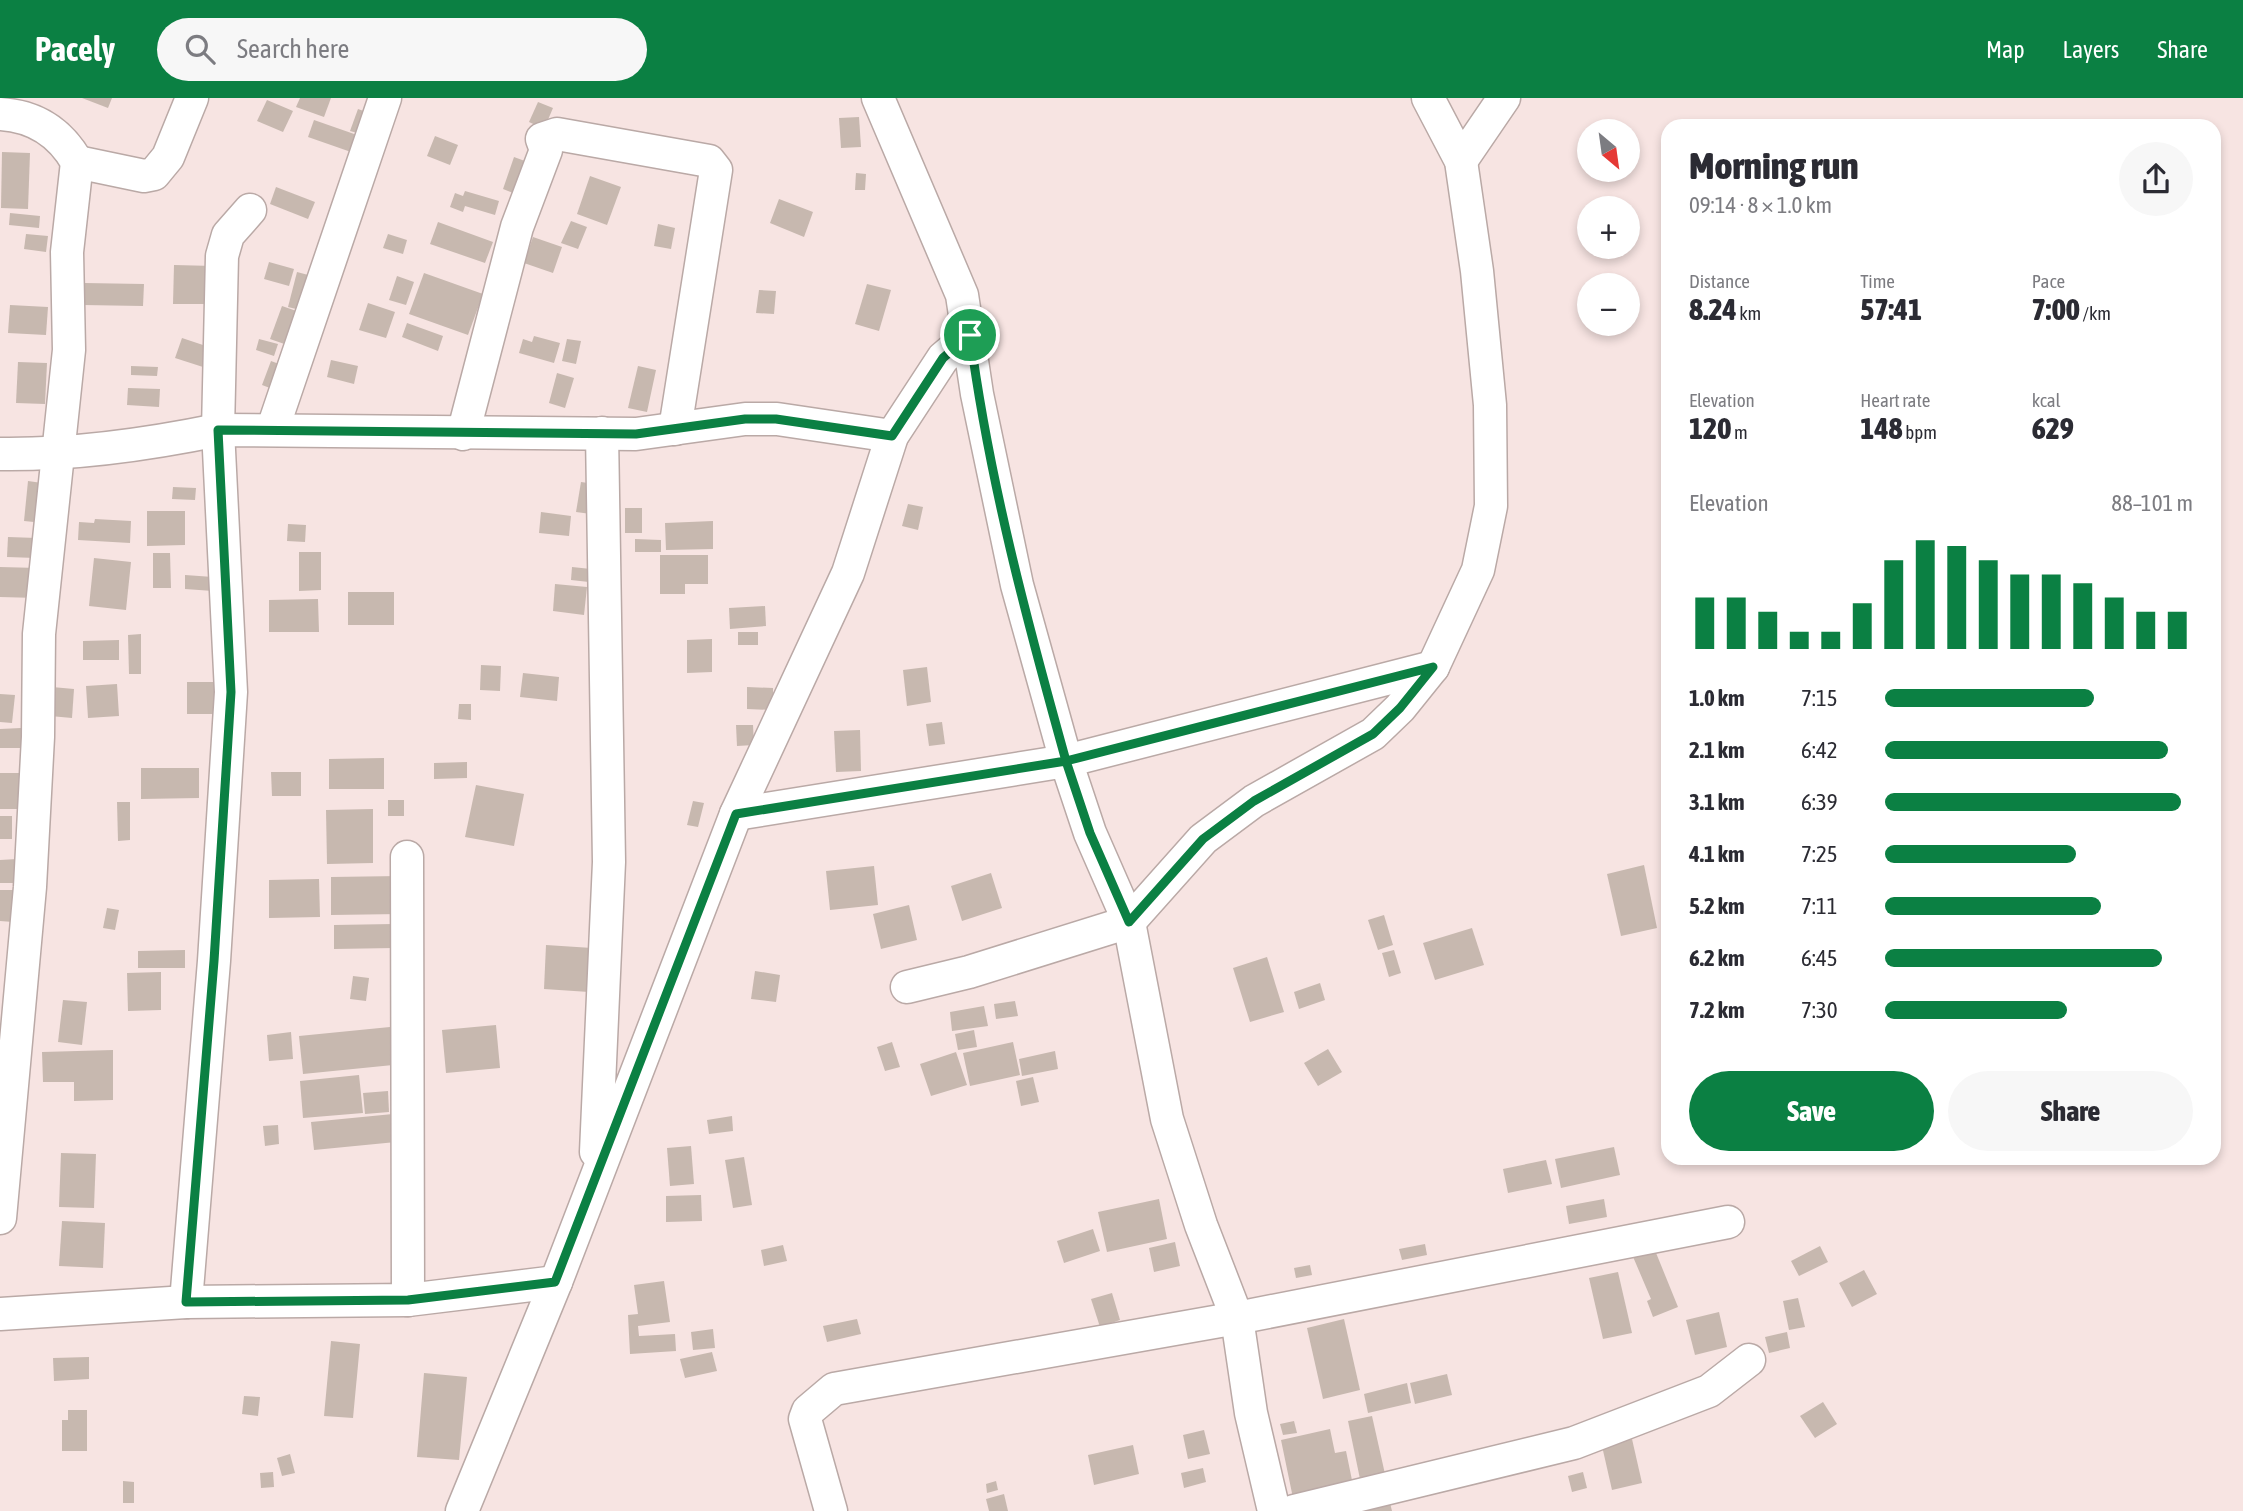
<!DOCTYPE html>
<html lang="en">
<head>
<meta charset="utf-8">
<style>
  body { margin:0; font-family:"Asap Condensed",sans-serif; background:#f7f7f7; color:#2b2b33; height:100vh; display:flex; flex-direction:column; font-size:26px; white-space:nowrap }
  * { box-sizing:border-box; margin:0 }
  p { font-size:23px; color:#7c7c81 }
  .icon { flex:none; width:38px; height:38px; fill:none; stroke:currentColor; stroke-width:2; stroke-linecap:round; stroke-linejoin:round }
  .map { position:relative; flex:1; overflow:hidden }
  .details { position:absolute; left:1661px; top:21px; width:560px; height:1046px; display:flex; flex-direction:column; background:#fff; border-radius:21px; box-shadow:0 4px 10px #0003 }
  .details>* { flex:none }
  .needle { width:46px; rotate:151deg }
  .buttons { position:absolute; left:1577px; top:21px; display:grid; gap:14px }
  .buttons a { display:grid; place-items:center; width:63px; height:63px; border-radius:50%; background:#fff; box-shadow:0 4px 10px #0003; font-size:35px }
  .pin { position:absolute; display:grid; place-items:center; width:60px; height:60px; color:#fff; margin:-30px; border:4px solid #fff; border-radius:50%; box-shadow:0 2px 7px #0007 }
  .round { display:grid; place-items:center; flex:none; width:74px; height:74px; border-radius:37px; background:#f7f7f7 }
  .overview { display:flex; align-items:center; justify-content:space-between; height:119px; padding:0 28px }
  h1 { font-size:38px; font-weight:800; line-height:52px }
  .figures { display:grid; grid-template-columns:repeat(3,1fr); gap:10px; height:119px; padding:7px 28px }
  .figures div { display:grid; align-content:center }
  .figures b { font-size:30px; font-weight:800 }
  .figures small { font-size:19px; font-weight:400 }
  .figures p { font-size:19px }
  .chart { height:196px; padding:14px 28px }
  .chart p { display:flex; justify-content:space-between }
  .chart svg { width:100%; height:126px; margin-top:7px; stroke:#0b8043; stroke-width:6 }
  .button { display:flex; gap:14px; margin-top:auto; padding:14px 28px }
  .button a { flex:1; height:80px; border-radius:42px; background:#0b8043; color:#fff; font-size:28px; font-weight:800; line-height:80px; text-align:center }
  .button a+a { background:#f7f7f7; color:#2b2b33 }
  ul { padding:0 28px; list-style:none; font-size:23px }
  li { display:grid; grid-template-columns:112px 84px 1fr; align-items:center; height:52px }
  li i { height:18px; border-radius:9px; background:#0b8043 }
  header { display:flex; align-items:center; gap:42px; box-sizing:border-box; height:98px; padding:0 35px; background:#0b8043; color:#fff }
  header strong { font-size:33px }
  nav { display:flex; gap:38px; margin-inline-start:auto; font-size:24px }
  .search { width:490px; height:63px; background:#f7f7f7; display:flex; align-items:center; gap:18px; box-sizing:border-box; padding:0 24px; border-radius:38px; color:#7c7c81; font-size:26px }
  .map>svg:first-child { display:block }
  .building { fill:#c7b8af }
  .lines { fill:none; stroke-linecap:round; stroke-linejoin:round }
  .street-casing { stroke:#baa9a6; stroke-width:35 }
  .street { stroke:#fff; stroke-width:32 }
  .route-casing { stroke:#fff; stroke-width:14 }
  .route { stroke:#0b8043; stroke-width:9 }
</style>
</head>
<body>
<header>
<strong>Pacely</strong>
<div class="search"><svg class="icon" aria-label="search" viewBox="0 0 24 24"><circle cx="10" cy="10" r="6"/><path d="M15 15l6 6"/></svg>Search here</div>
<nav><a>Map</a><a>Layers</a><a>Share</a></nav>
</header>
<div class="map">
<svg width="2243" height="1413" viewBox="0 0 2243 1413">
  <rect width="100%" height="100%" fill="#f7e4e2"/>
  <g class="building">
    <path d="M82 0H112L108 10Z"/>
    <path d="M300 0H331L324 19 296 9Z"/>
    <path d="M267 2 293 13 283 34 257 23Z"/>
    <path d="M538 4 553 10 544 31 529 24Z"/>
    <path d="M358 11 372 16 365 37 350 33Z"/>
    <path d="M859 19 861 49 841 50 839 20Z"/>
    <path d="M314 22 357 37 351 54 308 39Z"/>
    <path d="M435 38 458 47 450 67 427 58Z"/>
    <path d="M2 54 30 55 28 111 1 110Z"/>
    <path d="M514 59 533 66 521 98 503 91Z"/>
    <path d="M856 75 866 76 865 92H855Z"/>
    <path d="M590 78 621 89 607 127 577 116Z"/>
    <path d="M276 89 315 104 308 121 270 106Z"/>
    <path d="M465 93 499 103 495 117 465 108 463 114 450 109 455 95 463 98Z"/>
    <path d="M779 101 813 114 804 139 770 125Z"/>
    <path d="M10 115 40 118 39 130 9 127Z"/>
    <path d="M571 123 587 129 578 151 561 145Z"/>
    <path d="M438 124 493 144 485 165 430 146Z"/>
    <path d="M658 126 675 130 671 151 654 148Z"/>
    <path d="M26 136 48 138 46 154 24 151Z"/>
    <path d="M388 136 407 142 403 156 383 150Z"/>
    <path d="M533 139 562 149 553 175 524 165Z"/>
    <path d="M269 164 294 171 289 188 264 181Z"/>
    <path d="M174 167 214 168V206H173Z"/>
    <path d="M297 174 312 178 304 213 288 209Z"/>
    <path d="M424 175 483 196 468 237 409 216Z"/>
    <path d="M397 178 414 184 406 207 389 202Z"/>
    <path d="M84 185 144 186 143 208 83 207Z"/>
    <path d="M867 186 891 192 879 233 855 226Z"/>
    <path d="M759 192 776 193 774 216 756 215Z"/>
    <path d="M368 205 395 214 386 240 359 232Z"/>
    <path d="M10 207 48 209 46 237 8 235Z"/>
    <path d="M282 208 305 216 293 249 270 241Z"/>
    <path d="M407 225 443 238 438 253 402 239Z"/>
    <path d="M534 238 560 245 554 265 519 255 523 241 532 244Z"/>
    <path d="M182 240 209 249 203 269 175 260Z"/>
    <path d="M259 241 278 246 274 258 256 252Z"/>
    <path d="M567 241 581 243 576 266 562 263Z"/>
    <path d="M331 262 358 268 354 286 327 279Z"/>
    <path d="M271 263 287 269 278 293 262 287Z"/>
    <path d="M18 264 47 265 45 306 16 305Z"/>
    <path d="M131 268 158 269 157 278 131 277Z"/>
    <path d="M638 268 656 272 647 314 628 310Z"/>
    <path d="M557 275 574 280 565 310 549 305Z"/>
    <path d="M128 290 160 291 159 309 127 307Z"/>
    <path d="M28 383 49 386 44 425 24 423Z"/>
    <path d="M581 384 595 386 591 416 576 414Z"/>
    <path d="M173 389 196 390 195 402 172 401Z"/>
    <path d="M908 406 923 409 918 432 902 428Z"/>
    <rect x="625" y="410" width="17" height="25"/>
    <path d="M147 413H185V447L147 448Z"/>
    <path d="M541 414 571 418 569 438 539 435Z"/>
    <path d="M95 421 131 423 130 445 78 442 79 424 94 425Z"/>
    <path d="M713 423V451L666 452 665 425Z"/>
    <path d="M288 426 306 427 305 444 287 443Z"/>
    <path d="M8 439 37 440 36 460 7 459Z"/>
    <path d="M635 441 661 442V454H635Z"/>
    <path d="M299 454H321V492L299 493Z"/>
    <path d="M153 455H170L171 490H153Z"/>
    <path d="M660 457H708V486H685V496H660Z"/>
    <path d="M94 460 131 464 126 512 89 508Z"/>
    <path d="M0 469 38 470 37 500 0 499Z"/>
    <path d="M572 469 591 471 589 484 571 482Z"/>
    <path d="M185 477 213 479V493L185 491Z"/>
    <path d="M555 486 587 489 584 517 553 513Z"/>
    <rect x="348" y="494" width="46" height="33"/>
    <path d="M318 501 319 534H269V502Z"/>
    <path d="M765 508 766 528 730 531 729 510Z"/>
    <rect x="738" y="534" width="20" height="13"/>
    <path d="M141 536V576H129L128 537Z"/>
    <path d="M712 541V574L687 575V542Z"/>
    <path d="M119 542V562H83V543Z"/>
    <path d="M481 567 501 568 500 593 480 592Z"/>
    <path d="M927 569 931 604 907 608 903 572Z"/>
    <path d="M523 575 559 579 557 603 520 599Z"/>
    <path d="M187 584H214L215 616H187Z"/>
    <path d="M117 586 119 618 88 620 86 588Z"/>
    <path d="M52 589 74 591 72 620 50 618Z"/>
    <path d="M747 589 773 590V612L747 611Z"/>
    <path d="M0 596 15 597 12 625 0 624Z"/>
    <path d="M459 606H471V622L458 621Z"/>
    <path d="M942 624 945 646 929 648 926 626Z"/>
    <path d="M736 627H753L754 647 737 648Z"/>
    <path d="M21 630V650H0V631Z"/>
    <path d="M860 632 861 673 836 674 834 633Z"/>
    <path d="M384 660V691H329V661Z"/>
    <path d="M467 664V680L434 681V665Z"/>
    <path d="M141 670H199V700L141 701Z"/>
    <path d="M271 674H301V698H272Z"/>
    <path d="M0 675H19L18 711H0Z"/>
    <path d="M476 687 524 696 514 748 465 739Z"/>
    <rect x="388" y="702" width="16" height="16"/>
    <path d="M693 703 704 705 698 729 687 727Z"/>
    <path d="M117 704H130V742L118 743Z"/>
    <path d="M373 711V765L327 766 326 712Z"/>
    <rect x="0" y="718" width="12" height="23"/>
    <path d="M17 761V785H0V762Z"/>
    <path d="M1644 767 1657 830 1621 838 1607 776Z"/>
    <path d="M874 768 878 807 830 812 826 773Z"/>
    <path d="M991 775 1002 810 962 823 951 788Z"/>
    <path d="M400 778V816L331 817V779Z"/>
    <path d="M319 781 320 819 269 820V782Z"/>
    <path d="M0 792H14L13 824 0 823Z"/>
    <path d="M909 807 917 842 881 851 873 816Z"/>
    <path d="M107 810 119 812 115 832 103 830Z"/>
    <path d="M1384 817 1393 847 1378 852 1368 822Z"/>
    <path d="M393 826 394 850 334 851V827Z"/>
    <path d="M1472 830 1484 867 1435 882 1423 845Z"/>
    <path d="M546 847 592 850 589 894 544 891Z"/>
    <path d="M185 852V870H138V853Z"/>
    <path d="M1394 852 1401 875 1389 879 1382 855Z"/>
    <path d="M1267 859 1284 914 1250 924 1233 870Z"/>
    <path d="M755 873 780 877 776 904 751 901Z"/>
    <path d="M161 874V912L128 913 127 875Z"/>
    <path d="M353 878 369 880 366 903 350 901Z"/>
    <path d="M1320 885 1325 902 1299 911 1294 894Z"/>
    <path d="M63 902 87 904 82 947 58 944Z"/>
    <path d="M1015 903 1018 918 996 921 994 906Z"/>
    <path d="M984 908 988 928 952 933 950 914Z"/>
    <path d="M496 927 500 970 446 975 442 932Z"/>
    <path d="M390 929 393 967 303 976 299 938Z"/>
    <path d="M974 932 977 949 958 952 955 936Z"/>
    <path d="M291 934 293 961 269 963 267 937Z"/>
    <path d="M892 944 900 969 885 973 877 949Z"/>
    <path d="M1013 944 1020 977 970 988 963 955Z"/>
    <path d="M1328 951 1342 974 1318 988 1304 965Z"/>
    <path d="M113 952V1002L74 1003V984H43L42 954Z"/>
    <path d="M1055 953 1058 971 1022 978 1019 961Z"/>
    <path d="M956 954 967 987 931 998 920 966Z"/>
    <path d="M359 977 363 1015 303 1020 300 983Z"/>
    <path d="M1033 979 1039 1004 1021 1008 1016 983Z"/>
    <path d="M388 993 389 1014 365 1016 363 995Z"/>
    <path d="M393 1016 396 1044 314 1052 311 1024Z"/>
    <path d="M732 1018 733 1033 709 1036 707 1022Z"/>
    <path d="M278 1027 279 1046 265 1048 263 1028Z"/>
    <path d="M691 1048 694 1086 670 1088 667 1050Z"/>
    <path d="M1614 1049 1620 1077 1561 1090 1555 1061Z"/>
    <path d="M61 1055 96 1056 94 1110 59 1109Z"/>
    <path d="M744 1059 752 1107 733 1110 725 1062Z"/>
    <path d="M1546 1062 1552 1086 1508 1095 1503 1071Z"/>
    <path d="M701 1097 702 1123 666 1124V1098Z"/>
    <path d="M1159 1101 1167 1141 1107 1154 1098 1114Z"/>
    <path d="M1604 1101 1607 1119 1569 1126 1566 1108Z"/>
    <path d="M62 1123 105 1125 103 1170 59 1168Z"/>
    <path d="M1093 1131 1100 1153 1064 1165 1057 1143Z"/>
    <path d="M1175 1144 1180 1168 1154 1174 1149 1150Z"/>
    <path d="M1652 1145 1678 1209 1653 1219 1647 1203 1651 1201 1631 1154Z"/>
    <path d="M1425 1146 1427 1157 1402 1162 1399 1151Z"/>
    <path d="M783 1147 787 1163 764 1168 761 1152Z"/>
    <path d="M1820 1148 1828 1164 1799 1178 1791 1163Z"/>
    <path d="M1310 1167 1312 1177 1296 1180 1294 1170Z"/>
    <path d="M1864 1172 1877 1196 1852 1209 1839 1185Z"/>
    <path d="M1618 1174 1632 1235 1603 1241 1589 1180Z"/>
    <path d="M664 1183 670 1224 638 1228 639 1238 675 1236 676 1253 630 1256 628 1217 638 1216 634 1187Z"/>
    <path d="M1112 1195 1120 1222 1100 1229 1091 1201Z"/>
    <path d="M1798 1200 1805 1229 1789 1232 1783 1203Z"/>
    <path d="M1719 1214 1727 1249 1695 1257 1686 1222Z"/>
    <path d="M857 1221 861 1236 827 1244 823 1228Z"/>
    <path d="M1344 1221 1360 1292 1323 1301 1307 1230Z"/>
    <path d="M713 1231 715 1250 693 1252 691 1234Z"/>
    <path d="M1787 1234 1790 1250 1769 1255 1765 1239Z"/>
    <path d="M331 1243 360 1246 353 1320 324 1318Z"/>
    <path d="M712 1254 717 1273 685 1280 680 1261Z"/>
    <path d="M89 1259V1281L54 1283 53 1260Z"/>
    <path d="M424 1275 467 1279 459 1362 417 1359Z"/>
    <path d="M1447 1276 1452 1297 1415 1306 1410 1285Z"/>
    <path d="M1407 1285 1411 1305 1368 1315 1364 1296Z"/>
    <path d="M244 1298 260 1299 258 1318 242 1316Z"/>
    <path d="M1823 1304 1837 1326 1815 1340 1800 1318Z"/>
    <path d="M68 1312H87V1353H62V1322H68Z"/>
    <path d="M1372 1318 1385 1376 1360 1381 1348 1323Z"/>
    <path d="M1294 1323 1297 1335 1283 1337 1280 1326Z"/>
    <path d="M1330 1331 1335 1355 1346 1353 1353 1387 1293 1400 1281 1342Z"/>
    <path d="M1204 1332 1210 1356 1188 1361 1183 1337Z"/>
    <path d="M1632 1341 1642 1385 1612 1392 1602 1348Z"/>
    <path d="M1133 1347 1139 1376 1094 1387 1088 1357Z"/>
    <path d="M290 1356 295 1375 282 1378 277 1360Z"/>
    <path d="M1203 1370 1206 1384 1184 1390 1181 1375Z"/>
    <path d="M273 1374 274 1389 261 1390 260 1375Z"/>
    <path d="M1583 1374 1587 1390 1572 1394 1568 1378Z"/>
    <path d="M123 1383 134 1384V1405H123Z"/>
    <path d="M996 1383 998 1392 987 1395 986 1386Z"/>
    <path d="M1004 1396 1008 1413H989L986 1401Z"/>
    <path d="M1389 1401 1392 1413H1343Z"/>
  </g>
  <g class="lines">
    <defs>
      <g id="street">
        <path d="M878 0 962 197 977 296 1017 487 1066 663 1090 735 1129 824 1167 1021 1201 1127 1237 1220 1251 1315 1274 1413"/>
        <path d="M0 16C34 18 60 34 77 64L67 154 69 252 39 536 38 639 30 789 0 1120"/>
        <path d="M1461 63 1504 0"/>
        <path d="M77 64 144 78 154 76 168 59 192 0"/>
        <path d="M273 330 385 0"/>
        <path d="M463 336 517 129 546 52 542 41 557 36 709 63 716 72 675 331"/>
        <path d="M0 356C74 357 145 347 218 332L636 336 745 321H777L892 338"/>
        <path d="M736 716 1066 663 1433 569"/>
        <path d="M407 759 408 1202"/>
        <path d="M907 889 969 874 1129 824 1203 741 1254 703 1373 636 1400 610 1433 569 1478 472 1491 408 1490 307 1477 173 1461 63 1428 0"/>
        <path d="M596 1054 609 764 602 335"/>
        <path d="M186 1204 214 863 231 594 218 332 222 158 228 137 250 112"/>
        <path d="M0 1216 186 1204 408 1202 556 1184"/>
        <path d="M462 1413 556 1184 736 716 848 475 892 338 943 260 970 237"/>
        <path d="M831 1413 805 1321 808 1313 834 1291 1237 1220 1728 1124"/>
        <path d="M1294 1413 1574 1345 1709 1293 1749 1262"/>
      </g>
    </defs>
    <use href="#street" class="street-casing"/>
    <use href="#street" class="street"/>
  </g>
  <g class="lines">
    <defs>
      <path id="route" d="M970 237 943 260 892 338 776 321H745L636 336 218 332 231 594 214 863 186 1204 408 1202 555 1184 736 716 1066 663 1090 735 1129 824 1203 741 1254 703 1373 636 1400 610 1433 569 1066 663C1027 523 989 382 970 237"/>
    </defs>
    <use href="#route" class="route-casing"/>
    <use href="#route" class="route"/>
  </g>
</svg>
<div class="buttons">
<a><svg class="needle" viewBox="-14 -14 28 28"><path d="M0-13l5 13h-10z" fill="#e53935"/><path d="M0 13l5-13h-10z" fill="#7c7c81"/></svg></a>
<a>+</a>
<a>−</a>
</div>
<div class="pin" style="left:970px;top:237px;background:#1e9e55"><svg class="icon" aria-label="arrive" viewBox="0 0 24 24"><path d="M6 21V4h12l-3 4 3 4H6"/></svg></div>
<section class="details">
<div class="overview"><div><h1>Morning run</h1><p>09:14 · 8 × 1.0 km</p></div><a class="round"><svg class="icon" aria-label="share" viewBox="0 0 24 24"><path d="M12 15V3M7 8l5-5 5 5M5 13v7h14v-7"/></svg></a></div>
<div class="figures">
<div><p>Distance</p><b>8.24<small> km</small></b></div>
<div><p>Time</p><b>57:41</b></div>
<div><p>Pace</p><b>7:00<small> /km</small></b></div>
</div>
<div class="figures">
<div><p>Elevation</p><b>120<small> m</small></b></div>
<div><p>Heart rate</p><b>148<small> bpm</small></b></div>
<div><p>kcal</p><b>629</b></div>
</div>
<div class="chart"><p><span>Elevation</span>88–101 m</p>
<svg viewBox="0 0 160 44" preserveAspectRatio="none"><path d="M5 44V26M15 44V26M25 44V31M35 44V38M45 44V38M55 44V28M65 44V13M75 44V6M85 44V8M95 44V13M105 44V18M115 44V18M125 44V21M135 44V26M145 44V31M155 44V31"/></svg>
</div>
<ul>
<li><b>1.0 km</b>7:15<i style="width:68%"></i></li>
<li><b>2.1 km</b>6:42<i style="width:92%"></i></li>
<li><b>3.1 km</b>6:39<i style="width:96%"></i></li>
<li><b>4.1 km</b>7:25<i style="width:62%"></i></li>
<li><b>5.2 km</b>7:11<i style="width:70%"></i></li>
<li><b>6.2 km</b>6:45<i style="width:90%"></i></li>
<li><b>7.2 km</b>7:30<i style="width:59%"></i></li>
</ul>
<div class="button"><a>Save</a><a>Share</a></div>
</section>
</div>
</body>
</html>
